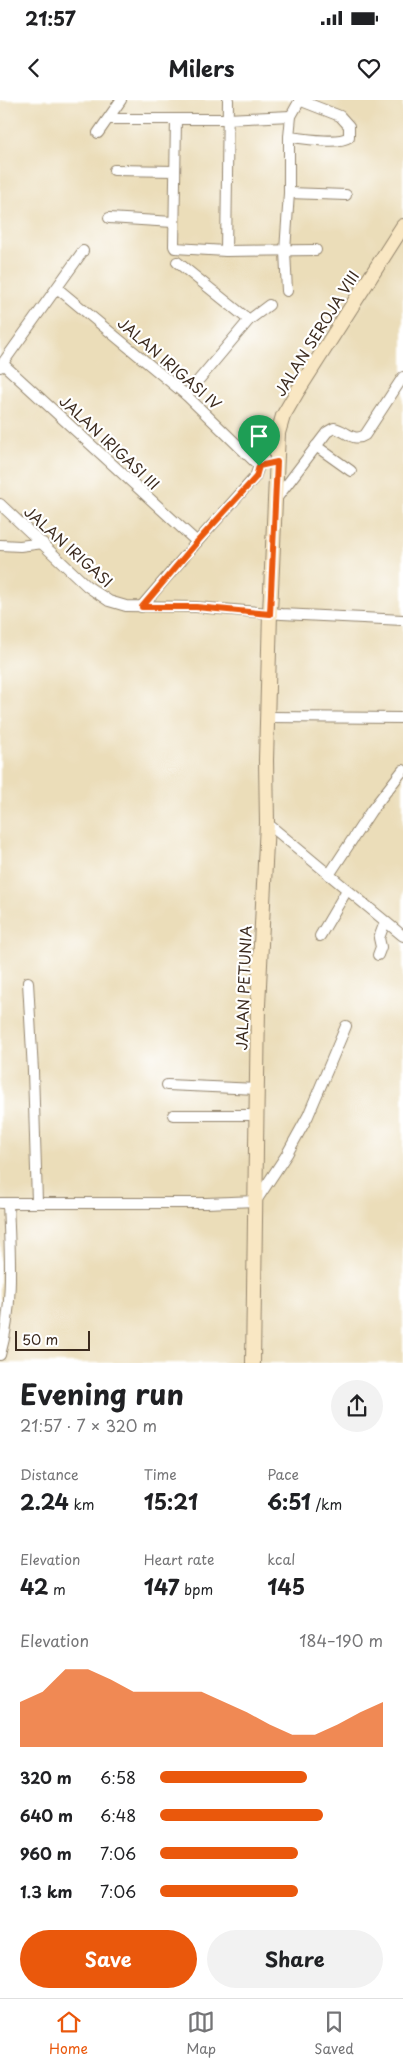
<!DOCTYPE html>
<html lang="en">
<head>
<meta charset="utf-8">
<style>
  body { margin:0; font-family:"Playpen Sans",sans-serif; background:#f2f2f2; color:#202124; height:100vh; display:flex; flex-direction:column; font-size:19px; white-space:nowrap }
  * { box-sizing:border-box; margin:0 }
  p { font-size:16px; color:#757577 }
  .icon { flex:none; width:28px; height:28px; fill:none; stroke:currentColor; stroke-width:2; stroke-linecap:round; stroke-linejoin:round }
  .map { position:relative; height:1263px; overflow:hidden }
  .details { display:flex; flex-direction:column; background:#fff; flex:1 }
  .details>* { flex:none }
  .scale { position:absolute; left:15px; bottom:12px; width:75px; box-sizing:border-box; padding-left:5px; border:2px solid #3b2a1e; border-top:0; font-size:14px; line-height:18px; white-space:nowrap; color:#3b2a1e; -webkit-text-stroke:4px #fff; paint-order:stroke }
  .pin { position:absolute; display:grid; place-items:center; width:42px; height:42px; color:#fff; margin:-51px -21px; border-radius:50% 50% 50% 0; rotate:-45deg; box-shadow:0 0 5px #0007 }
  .pin .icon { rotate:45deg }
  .round { display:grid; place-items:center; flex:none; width:52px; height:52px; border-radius:26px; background:#f2f2f2 }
  .headline { display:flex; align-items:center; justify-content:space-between; height:85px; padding:0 20px }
  h1 { font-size:28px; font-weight:700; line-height:38px }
  .figures { display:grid; grid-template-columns:repeat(3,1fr); gap:8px; height:85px; padding:5px 20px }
  .figures div { display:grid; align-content:center }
  .figures b { font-size:21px; font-weight:700 }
  .figures small { font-size:14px; font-weight:400 }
  .figures p { font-size:14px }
  .chart { height:140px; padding:10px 20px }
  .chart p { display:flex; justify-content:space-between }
  .chart svg { width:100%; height:90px; margin-top:5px; fill:#ea580c; opacity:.7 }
  .action { display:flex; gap:10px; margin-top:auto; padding:10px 20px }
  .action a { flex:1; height:58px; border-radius:30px; background:#ea580c; color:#fff; font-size:20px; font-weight:700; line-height:58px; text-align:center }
  .action a+a { background:#f2f2f2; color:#202124 }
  ul { padding:0 20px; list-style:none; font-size:16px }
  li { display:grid; grid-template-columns:80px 60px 1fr; align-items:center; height:38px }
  li i { height:12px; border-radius:6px; background:#ea580c }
  .status { display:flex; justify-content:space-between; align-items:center; height:35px; padding:0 25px; background:#fff; direction:ltr }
  .status svg { height:14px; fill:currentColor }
  header { display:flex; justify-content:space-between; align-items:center; height:65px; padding:0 20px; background:#fff; font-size:22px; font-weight:700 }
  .tab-bar { display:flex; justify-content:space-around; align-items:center; height:70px; border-top:1px solid #e0e0e0; background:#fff; font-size:14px; color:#757577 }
  .tab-bar a { display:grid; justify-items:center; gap:2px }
  .tab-bar .selected { color:#ea580c }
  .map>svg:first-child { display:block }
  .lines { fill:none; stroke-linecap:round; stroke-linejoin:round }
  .street-casing { stroke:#93846c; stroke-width:12 }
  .secondary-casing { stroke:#93846c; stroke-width:16 }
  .street { stroke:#fff; stroke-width:10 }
  .secondary { stroke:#f9e7c3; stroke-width:14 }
  .route-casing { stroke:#fff; stroke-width:10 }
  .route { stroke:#ea580c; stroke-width:6 }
  .labels { text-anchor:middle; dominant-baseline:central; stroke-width:4.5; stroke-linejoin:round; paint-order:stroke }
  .street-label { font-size:15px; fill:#3b2a1e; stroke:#fff }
</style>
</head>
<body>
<div class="status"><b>21:57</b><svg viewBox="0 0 49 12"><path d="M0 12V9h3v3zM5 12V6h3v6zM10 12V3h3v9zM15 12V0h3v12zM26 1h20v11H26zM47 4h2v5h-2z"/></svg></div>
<header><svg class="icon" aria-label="back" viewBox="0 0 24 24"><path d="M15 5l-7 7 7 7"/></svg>Milers<svg class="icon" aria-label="heart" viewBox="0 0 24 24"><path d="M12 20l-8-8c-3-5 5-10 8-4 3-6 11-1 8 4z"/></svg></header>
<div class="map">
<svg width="403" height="1263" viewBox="0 0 403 1263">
  <rect width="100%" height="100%" fill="#fff"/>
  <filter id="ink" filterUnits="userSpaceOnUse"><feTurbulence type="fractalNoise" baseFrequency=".02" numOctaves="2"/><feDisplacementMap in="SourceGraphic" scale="10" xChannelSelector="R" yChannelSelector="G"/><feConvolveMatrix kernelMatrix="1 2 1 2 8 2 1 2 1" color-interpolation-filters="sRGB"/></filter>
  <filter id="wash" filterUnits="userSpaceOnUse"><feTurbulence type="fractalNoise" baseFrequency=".0096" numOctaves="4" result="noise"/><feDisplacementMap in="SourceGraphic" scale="20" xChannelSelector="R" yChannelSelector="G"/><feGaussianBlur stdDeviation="1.12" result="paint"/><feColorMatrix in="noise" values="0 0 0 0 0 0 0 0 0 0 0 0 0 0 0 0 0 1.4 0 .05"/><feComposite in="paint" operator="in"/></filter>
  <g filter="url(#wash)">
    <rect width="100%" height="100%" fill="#ebddb9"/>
  </g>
  <g filter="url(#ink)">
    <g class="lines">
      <defs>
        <g id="street">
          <path d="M109 19H227L291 16"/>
          <path d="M176 19 174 146 175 148 226 151 316 150"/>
          <path d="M98 33 121 0"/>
          <path d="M289 37C304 38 337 45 349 37V26L340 16 299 0"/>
          <path d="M114 70 175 71"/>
          <path d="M289 93 346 95"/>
          <path d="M109 118 173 122"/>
          <path d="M226 151 228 0"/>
          <path d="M177 162 249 220 186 295"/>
          <path d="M57 188 186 295 259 366"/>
          <path d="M287 191 285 151 289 93V37L291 16 300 0"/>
          <path d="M249 220 269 205"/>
          <path d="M3 264 197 442"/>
          <path d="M0 267 83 151"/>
          <path d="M316 346 351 371"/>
          <path d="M276 399 327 332 334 328C346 330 353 343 365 335L403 277"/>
          <path d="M0 404 87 486 109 501 126 506 196 507 282 514 403 520"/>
          <path d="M0 445 20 446 43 443"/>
          <path d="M141 507 197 442 255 377 259 366"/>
          <path d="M267 617 403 618"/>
          <path d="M267 723 403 836"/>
          <path d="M329 775 371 711 403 670"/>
          <path d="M320 836 347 790"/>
          <path d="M378 855 381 847 379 838 385 822"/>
          <path d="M28 882 33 971 37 1102"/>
          <path d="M167 985 257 989"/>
          <path d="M173 1015H256"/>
          <path d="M0 1103H206L256 1101 287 1054 308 1016 346 926"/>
          <path d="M0 1255C14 1206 10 1153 8 1103"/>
        </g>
        <path id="secondary" d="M253 1263 258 905 267 723 266 660 270 513 278 333 283 316 297 292 403 126"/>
      </defs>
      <use href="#street" class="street-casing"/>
      <use href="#secondary" class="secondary-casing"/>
      <use href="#street" class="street"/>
      <use href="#secondary" class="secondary"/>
    </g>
  </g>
  <g class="lines" filter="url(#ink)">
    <defs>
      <path id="route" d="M277 362 270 514 196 507H142L197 442 256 377 259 366Z"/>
    </defs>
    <use href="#route" class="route-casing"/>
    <use href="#route" class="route"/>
  </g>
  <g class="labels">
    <g class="street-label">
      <text transform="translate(316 233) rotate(-58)">JALAN SEROJA VIII</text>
      <text transform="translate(170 263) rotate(41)">JALAN IRIGASI IV</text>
      <text transform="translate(110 342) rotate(43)">JALAN IRIGASI III</text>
      <text transform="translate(69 446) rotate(42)">JALAN IRIGASI</text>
      <text transform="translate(243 888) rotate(-88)">JALAN PETUNIA</text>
    </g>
  </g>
</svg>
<div class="scale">50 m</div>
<div class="pin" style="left:259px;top:366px;background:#1e9e55"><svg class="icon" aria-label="arrive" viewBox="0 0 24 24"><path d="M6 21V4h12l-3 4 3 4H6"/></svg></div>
</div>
<section class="details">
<div class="headline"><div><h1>Evening run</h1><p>21:57 · 7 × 320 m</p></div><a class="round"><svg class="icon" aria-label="share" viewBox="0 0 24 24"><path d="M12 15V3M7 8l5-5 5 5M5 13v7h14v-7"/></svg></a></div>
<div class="figures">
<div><p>Distance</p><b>2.24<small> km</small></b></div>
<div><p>Time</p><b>15:21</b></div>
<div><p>Pace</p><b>6:51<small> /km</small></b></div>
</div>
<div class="figures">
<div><p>Elevation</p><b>42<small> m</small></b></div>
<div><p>Heart rate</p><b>147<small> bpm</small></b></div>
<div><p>kcal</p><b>145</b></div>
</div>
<div class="chart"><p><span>Elevation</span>184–190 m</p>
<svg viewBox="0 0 160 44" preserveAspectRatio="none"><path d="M0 44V22L10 17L20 6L30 6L40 11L50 17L60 17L70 17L80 17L90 22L100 27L110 33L120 38L130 38L140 33L150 27L160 22V44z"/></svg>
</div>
<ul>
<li><b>320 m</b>6:58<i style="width:66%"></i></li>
<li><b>640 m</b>6:48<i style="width:73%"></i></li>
<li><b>960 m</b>7:06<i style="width:62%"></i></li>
<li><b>1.3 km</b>7:06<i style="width:62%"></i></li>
</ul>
<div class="action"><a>Save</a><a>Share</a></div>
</section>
<nav class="tab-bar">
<a class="selected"><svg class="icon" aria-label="home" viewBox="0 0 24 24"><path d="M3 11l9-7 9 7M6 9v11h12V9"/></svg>Home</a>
<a><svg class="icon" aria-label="map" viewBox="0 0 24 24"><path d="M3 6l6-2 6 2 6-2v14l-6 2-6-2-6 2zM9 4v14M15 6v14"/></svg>Map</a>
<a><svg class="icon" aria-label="saved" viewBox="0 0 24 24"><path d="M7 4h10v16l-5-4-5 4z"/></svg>Saved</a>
</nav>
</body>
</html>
